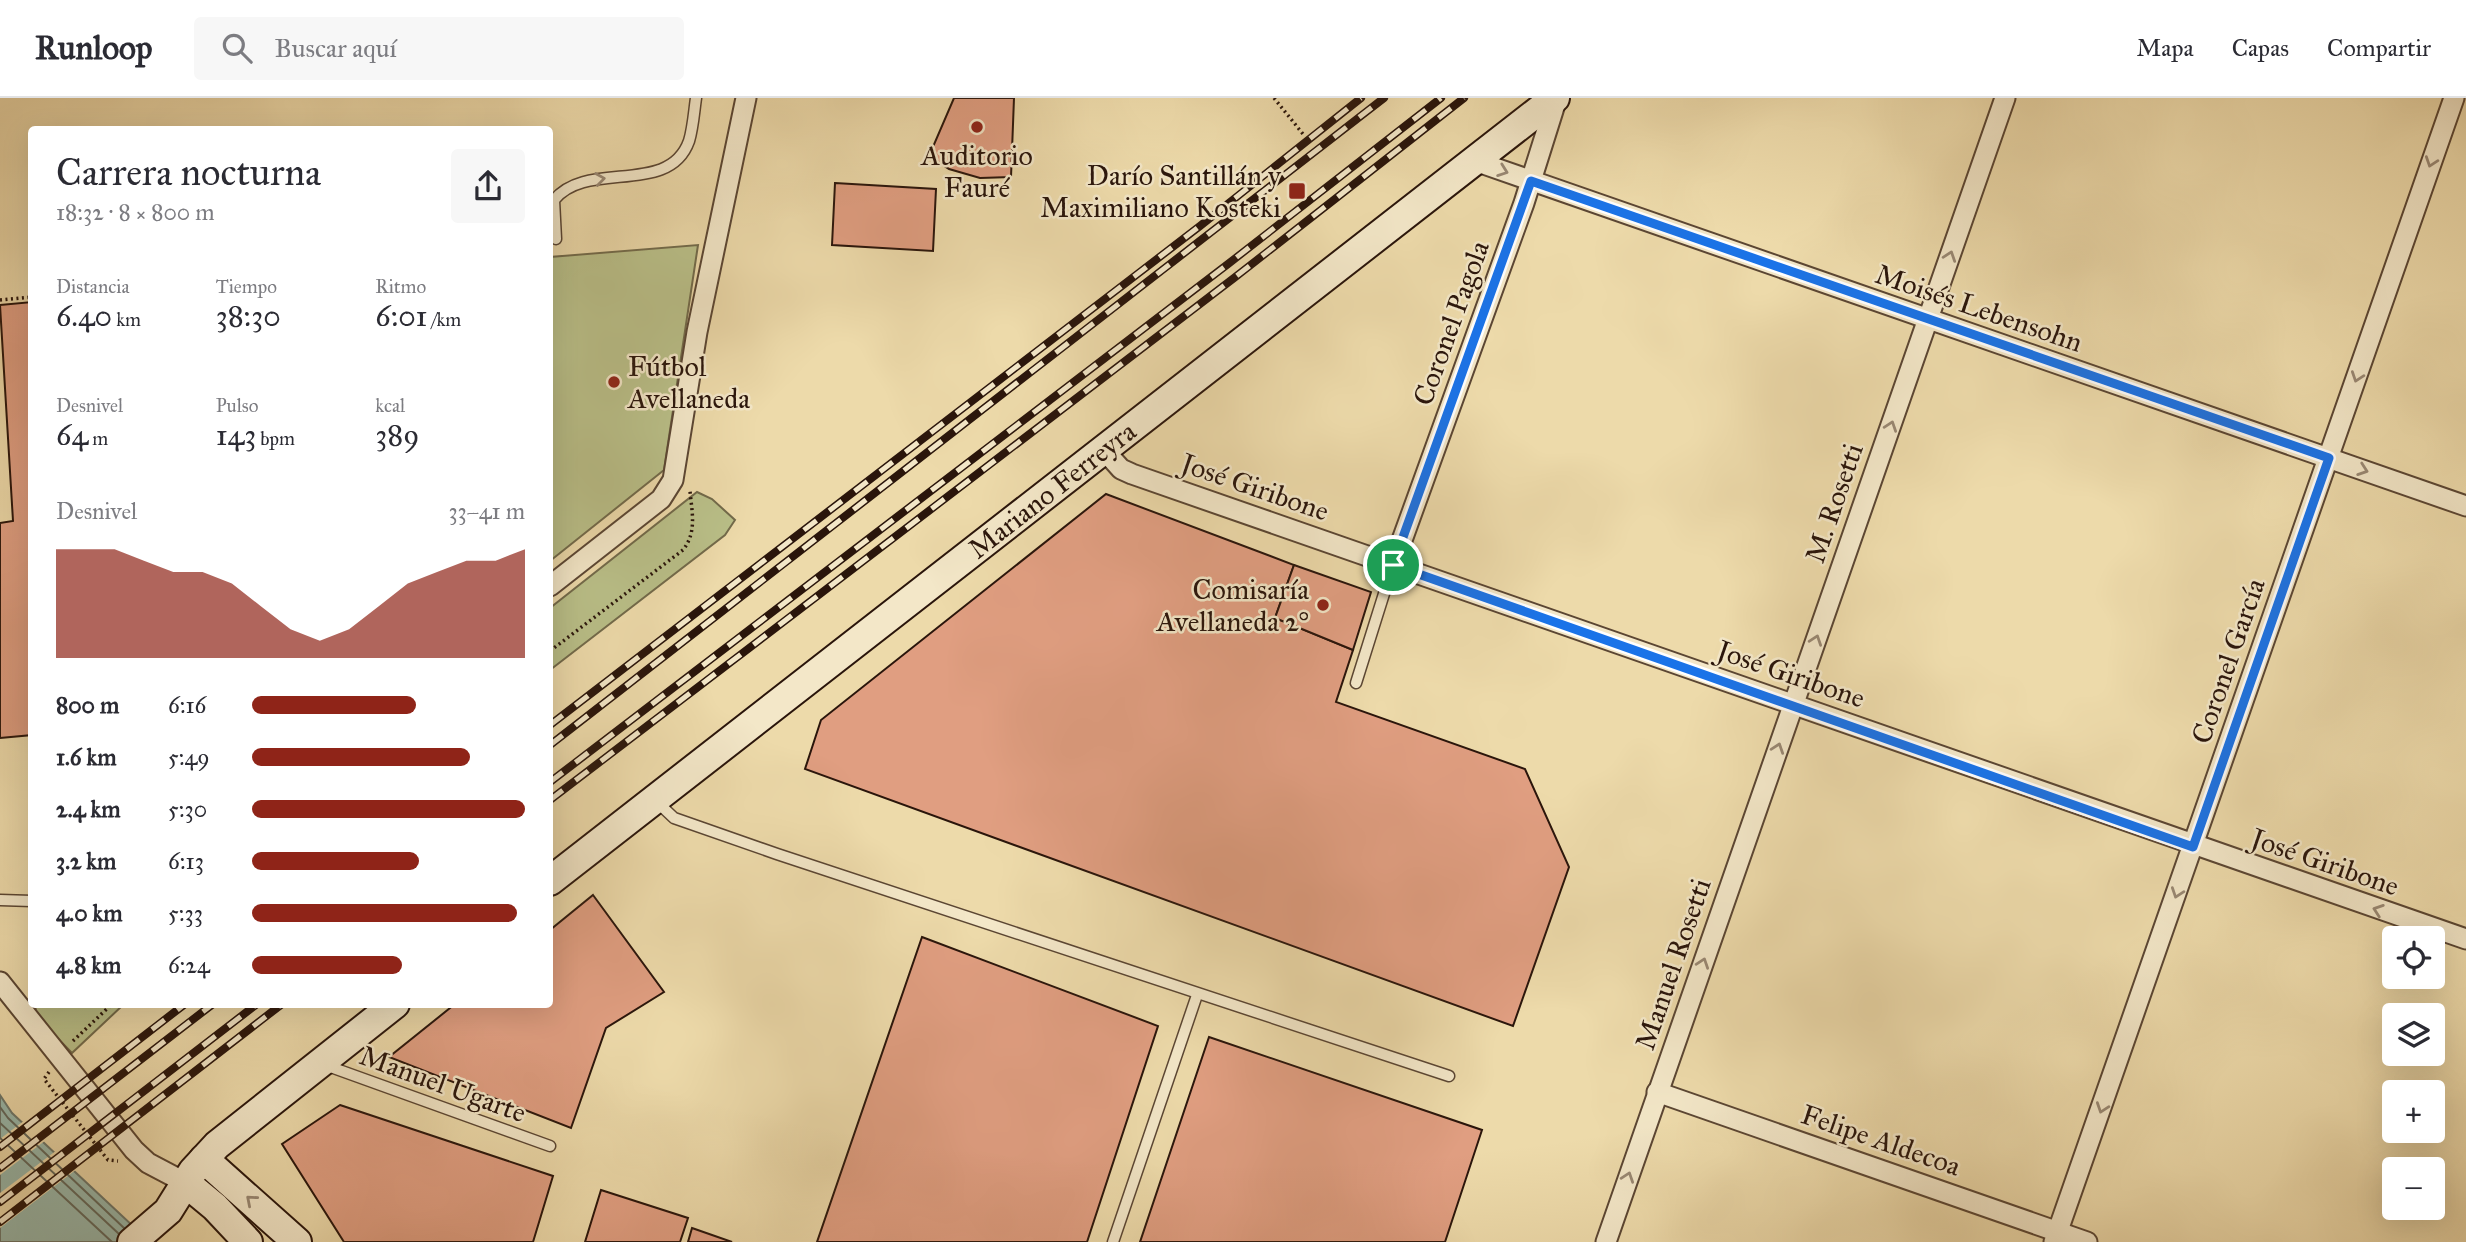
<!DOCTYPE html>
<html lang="es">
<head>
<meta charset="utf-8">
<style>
  body { margin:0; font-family:"IM FELL Great Primer",serif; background:#f7f7f7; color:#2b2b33; height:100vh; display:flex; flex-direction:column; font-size:26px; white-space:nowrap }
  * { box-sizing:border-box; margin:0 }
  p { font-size:23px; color:#7c7c81 }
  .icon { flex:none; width:38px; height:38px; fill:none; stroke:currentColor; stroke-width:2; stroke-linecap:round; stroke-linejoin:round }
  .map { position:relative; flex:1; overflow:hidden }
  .side { position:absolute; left:28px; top:28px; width:525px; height:882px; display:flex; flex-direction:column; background:#fff; border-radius:7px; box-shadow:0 7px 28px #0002 }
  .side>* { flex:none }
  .controls { position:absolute; left:2382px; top:828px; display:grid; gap:14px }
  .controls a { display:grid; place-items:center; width:63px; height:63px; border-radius:7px; background:#fff; box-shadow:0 7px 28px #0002; font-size:35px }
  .pin { position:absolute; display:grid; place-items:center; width:60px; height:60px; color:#fff; margin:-30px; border:4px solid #fff; border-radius:50%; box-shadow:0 2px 7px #0007 }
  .round { display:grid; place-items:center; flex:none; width:74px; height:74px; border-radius:7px; background:#f7f7f7 }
  .overview { display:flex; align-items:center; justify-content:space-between; height:119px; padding:0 28px }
  h1 { font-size:38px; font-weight:600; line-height:52px }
  .metrics { display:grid; grid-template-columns:repeat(3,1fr); gap:10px; height:119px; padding:7px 28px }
  .metrics div { display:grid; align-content:center }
  .metrics b { font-size:30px; font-weight:600 }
  .metrics small { font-size:19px; font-weight:400 }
  .metrics p { font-size:19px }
  .chart { height:196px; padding:14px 28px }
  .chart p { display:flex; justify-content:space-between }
  .chart svg { width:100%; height:126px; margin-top:7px; fill:#8f2418; opacity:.7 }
  ul { padding:0 28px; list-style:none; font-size:23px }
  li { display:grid; grid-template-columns:112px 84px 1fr; align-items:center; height:52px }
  li i { height:18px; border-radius:9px; background:#8f2418 }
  header { display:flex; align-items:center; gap:42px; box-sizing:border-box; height:98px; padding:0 35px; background:#fff; border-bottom:2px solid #e1e1e2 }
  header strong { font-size:33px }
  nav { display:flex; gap:38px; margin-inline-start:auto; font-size:24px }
  .search { width:490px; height:63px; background:#f7f7f7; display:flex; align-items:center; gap:18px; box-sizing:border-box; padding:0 24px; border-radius:7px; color:#7c7c81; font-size:26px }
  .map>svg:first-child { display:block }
  .green { fill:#b9bf88; stroke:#726a4a; stroke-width:2 }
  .water { fill:#99baad; stroke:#6d786c; stroke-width:2 }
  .pier { fill:#eddaaa }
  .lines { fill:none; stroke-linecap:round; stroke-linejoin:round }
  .shore { stroke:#62685c; stroke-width:2 }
  .building { fill:#e09e81; stroke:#2a150b; stroke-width:2 }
  .lane-casing { stroke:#5b4633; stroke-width:13 }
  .street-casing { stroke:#5b4633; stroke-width:23 }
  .secondary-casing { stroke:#2a150b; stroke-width:32 }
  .path { stroke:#2a150b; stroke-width:3.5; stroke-dasharray:2 3.5; stroke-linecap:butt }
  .lane { stroke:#f3e7c8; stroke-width:10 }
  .street { stroke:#f3e7c8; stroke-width:19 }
  .secondary { stroke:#f3e7c8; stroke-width:28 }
  .rail-casing { stroke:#2a150b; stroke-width:8 }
  .rail { stroke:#f3e7c8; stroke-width:5; stroke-dasharray:16; stroke-linecap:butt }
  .oneway { stroke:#998873 }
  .route-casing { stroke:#fff; stroke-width:14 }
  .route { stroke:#1a73e8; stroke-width:9 }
  .poi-dot { fill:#8f2418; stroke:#f3e7c8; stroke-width:2.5 }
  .labels { text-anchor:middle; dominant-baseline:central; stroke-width:5; stroke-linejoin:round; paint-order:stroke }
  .poi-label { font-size:28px; fill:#2a150b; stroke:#f3e7c8; text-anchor:end }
  .street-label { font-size:28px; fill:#2a150b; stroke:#f3e7c8 }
</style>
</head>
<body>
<header>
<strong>Runloop</strong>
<div class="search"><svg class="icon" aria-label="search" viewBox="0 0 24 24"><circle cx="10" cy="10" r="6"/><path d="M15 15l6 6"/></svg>Buscar aquí</div>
<nav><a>Mapa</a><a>Capas</a><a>Compartir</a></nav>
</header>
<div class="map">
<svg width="2466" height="1144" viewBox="0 0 2466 1144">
  <rect width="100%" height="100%" fill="#eddaaa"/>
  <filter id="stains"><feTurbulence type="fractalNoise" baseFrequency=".00286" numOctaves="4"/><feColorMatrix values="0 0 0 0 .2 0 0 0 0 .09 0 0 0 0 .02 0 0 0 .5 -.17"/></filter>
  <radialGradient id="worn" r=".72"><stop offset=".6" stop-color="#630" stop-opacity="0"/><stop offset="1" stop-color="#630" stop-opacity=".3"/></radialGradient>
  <g class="green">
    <path d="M698 147 664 372 550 463V159Z"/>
    <path d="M697 394 712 401 735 422 725 437 550 572V510Z"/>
    <path d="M36 907H123L72 955 35 917Z"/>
  </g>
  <path class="water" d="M0 997 12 1015 150 1144H0Z"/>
  <g class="pier">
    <path d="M25 1022 46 1042 0 1077V1041Z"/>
    <path d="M57 1052 77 1071 0 1130V1095Z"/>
  </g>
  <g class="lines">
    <g class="shore">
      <path d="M0 1009 8 1020 124 1130"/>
      <path d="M0 1025 119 1136"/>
      <path d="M0 1040 112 1144"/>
    </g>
  </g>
  <g class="building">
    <path d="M954 0H1014L1011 79 980 80 949 71 929 58Z"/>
    <path d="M835 85 936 91 933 153 832 147Z"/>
    <path d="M32 204V637L0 640V425L13 423 0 207Z"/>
    <path d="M1106 396 1294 467 1275 520 1353 552 1336 604 1525 671 1569 769 1513 928 805 671 821 622Z"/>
    <path d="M1294 467 1371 494 1353 552 1275 520Z"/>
    <path d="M593 797 664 894 606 930 571 1030 389 959 455 906H550V832Z"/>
    <path d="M922 839 1158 928 1087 1144H817Z"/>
    <path d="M1209 939 1482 1032 1445 1144H1140Z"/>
    <path d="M340 1007 553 1078 533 1144H344L282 1046Z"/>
    <path d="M601 1092 688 1120 680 1144H585Z"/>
    <path d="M692 1130 732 1144H688Z"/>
  </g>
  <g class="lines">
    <defs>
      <g id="lane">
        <path d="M556 141 554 102C587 61 669 99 689 43 693 30 694 14 696 0"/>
        <path d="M1356 585 1393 467"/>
        <path d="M656 703 674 720 777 756 1449 978"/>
        <path d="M0 802 32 803"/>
        <path d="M325 967 550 1048"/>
        <path d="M1113 1144 1197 897"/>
      </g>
      <g id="street">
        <path d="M1475 63 2466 408"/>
        <path d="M1104 352 1121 371 1132 376 2466 841"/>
        <path d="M1393 467 1524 105 1557 0"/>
        <path d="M550 488 661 401 673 382 697 234 746 0"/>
        <path d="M0 884 134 1052 148 1065 186 1085"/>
        <path d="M1657 994 2087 1144"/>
        <path d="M1606 1144 2005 0"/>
        <path d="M2054 1144 2454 0"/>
      </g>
      <g id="secondary">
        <path d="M550 783 1555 0"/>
        <path d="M204 1061 297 1144"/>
        <path d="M186 1085 215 1109 248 1144"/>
        <path d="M132 1144 168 1113 193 1073 217 1047 395 906"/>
      </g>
    </defs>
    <use href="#lane" class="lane-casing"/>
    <use href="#street" class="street-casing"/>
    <use href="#secondary" class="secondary-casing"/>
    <g class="path">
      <path d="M1274 0 1303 36"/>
      <path d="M0 202 32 199"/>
      <path d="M550 553 683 452C697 434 692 415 690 393"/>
      <path d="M73 943 112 906"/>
      <path d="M49 974 44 981 108 1062 118 1063"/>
    </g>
    <use href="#lane" class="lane"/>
    <use href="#street" class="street"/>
    <use href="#secondary" class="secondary"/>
    <defs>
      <g id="rail">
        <path d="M550 627 1200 128 1361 0"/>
        <path d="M550 647 1384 0"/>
        <path d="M550 684 1228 166 1441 0"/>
        <path d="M550 702 1234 180 1464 0"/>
        <path d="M0 1049 185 906"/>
        <path d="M0 1070 213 906"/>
        <path d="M0 1104 257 906"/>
        <path d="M0 1124 282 906"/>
      </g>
    </defs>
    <use href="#rail" class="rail-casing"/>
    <use href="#rail" class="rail"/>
  </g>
  <defs><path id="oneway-chevron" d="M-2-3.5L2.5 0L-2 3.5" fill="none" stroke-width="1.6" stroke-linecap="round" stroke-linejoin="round" transform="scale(1.75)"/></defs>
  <g class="oneway">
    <use href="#oneway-chevron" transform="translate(2431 64) rotate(109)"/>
    <use href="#oneway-chevron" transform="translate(1503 73) rotate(20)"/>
    <use href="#oneway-chevron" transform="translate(600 81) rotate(-8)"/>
    <use href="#oneway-chevron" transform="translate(1950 158) rotate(-71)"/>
    <use href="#oneway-chevron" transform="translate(2357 279) rotate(109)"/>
    <use href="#oneway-chevron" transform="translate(1891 328) rotate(-71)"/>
    <use href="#oneway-chevron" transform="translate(2363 372) rotate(19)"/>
    <use href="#oneway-chevron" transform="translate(1816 542) rotate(-71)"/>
    <use href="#oneway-chevron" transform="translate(1778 650) rotate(-71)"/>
    <use href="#oneway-chevron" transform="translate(2177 795) rotate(109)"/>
    <use href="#oneway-chevron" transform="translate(2378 812) rotate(-161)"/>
    <use href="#oneway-chevron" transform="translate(1703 865) rotate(-71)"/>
    <use href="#oneway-chevron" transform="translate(2102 1010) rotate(109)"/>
    <use href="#oneway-chevron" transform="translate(1628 1079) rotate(-71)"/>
    <use href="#oneway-chevron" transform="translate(251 1102) rotate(-139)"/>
  </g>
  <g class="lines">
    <defs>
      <path id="route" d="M1531 83 2329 360 2193 749 1393 467Z"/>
    </defs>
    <use href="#route" class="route-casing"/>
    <use href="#route" class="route"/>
  </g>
  <g class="poi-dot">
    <circle cx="977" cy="29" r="7"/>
    <rect x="1288" y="84" width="18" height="18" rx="3.5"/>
    <circle cx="614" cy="284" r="7"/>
    <circle cx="1323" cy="507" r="7"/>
  </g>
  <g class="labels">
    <g class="poi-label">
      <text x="977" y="57" text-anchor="middle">Auditorio<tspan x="977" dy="32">Fauré</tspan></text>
      <text x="1281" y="77">Darío Santillán y<tspan x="1281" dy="32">Maximiliano Kosteki</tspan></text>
      <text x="628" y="268" text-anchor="start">Fútbol<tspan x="628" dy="32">Avellaneda</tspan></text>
      <text x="1309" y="491">Comisaría<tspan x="1309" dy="32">Avellaneda 2°</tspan></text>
    </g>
    <g class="street-label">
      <text transform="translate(1979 210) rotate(19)">Moisés Lebensohn</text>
      <text transform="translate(1451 225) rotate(-70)">Coronel Pagola</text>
      <text transform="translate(1255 389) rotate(19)">José Giribone</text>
      <text transform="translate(1052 392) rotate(-38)">Mariano Ferreyra</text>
      <text transform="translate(1834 405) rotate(-71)">M. Rosetti</text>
      <text transform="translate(2228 563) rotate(-71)">Coronel García</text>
      <text transform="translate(1791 576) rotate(19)">José Giribone</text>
      <text transform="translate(2325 764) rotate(19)">José Giribone</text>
      <text transform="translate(1673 866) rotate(-71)">Manuel Rosetti</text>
      <text transform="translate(443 986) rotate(20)">Manuel Ugarte</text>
      <text transform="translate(1881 1042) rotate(19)">Felipe Aldecoa</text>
    </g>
  </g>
  <rect width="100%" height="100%" filter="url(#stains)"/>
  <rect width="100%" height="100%" fill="url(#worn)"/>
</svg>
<div class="controls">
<a><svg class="icon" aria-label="locate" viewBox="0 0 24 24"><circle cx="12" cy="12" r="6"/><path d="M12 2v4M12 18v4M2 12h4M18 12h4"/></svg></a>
<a><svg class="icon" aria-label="layers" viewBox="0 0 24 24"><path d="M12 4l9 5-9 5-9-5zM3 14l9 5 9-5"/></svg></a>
<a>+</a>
<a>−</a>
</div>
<div class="pin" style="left:1393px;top:467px;background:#1e9e55"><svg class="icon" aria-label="arrive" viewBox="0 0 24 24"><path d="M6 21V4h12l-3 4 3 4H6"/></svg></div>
<section class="side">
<div class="overview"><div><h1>Carrera nocturna</h1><p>18:32 · 8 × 800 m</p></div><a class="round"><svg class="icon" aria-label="share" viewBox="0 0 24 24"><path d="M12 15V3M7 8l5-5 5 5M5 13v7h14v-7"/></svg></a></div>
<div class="metrics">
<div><p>Distancia</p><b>6.40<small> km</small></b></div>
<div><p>Tiempo</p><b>38:30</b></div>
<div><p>Ritmo</p><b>6:01<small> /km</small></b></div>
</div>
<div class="metrics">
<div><p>Desnivel</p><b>64<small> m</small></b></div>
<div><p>Pulso</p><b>143<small> bpm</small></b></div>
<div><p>kcal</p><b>389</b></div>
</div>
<div class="chart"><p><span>Desnivel</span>33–41 m</p>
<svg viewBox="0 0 160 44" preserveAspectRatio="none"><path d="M0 44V6L10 6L20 6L30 10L40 14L50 14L60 18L70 26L80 34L90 38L100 34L110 26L120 18L130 14L140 10L150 10L160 6V44z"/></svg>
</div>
<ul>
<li><b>800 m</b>6:16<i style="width:60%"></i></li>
<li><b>1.6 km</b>5:49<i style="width:80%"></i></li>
<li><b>2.4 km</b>5:30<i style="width:100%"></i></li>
<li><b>3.2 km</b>6:13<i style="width:61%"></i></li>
<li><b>4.0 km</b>5:33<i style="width:97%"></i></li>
<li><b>4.8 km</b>6:24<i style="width:55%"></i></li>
</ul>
</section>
</div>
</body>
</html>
